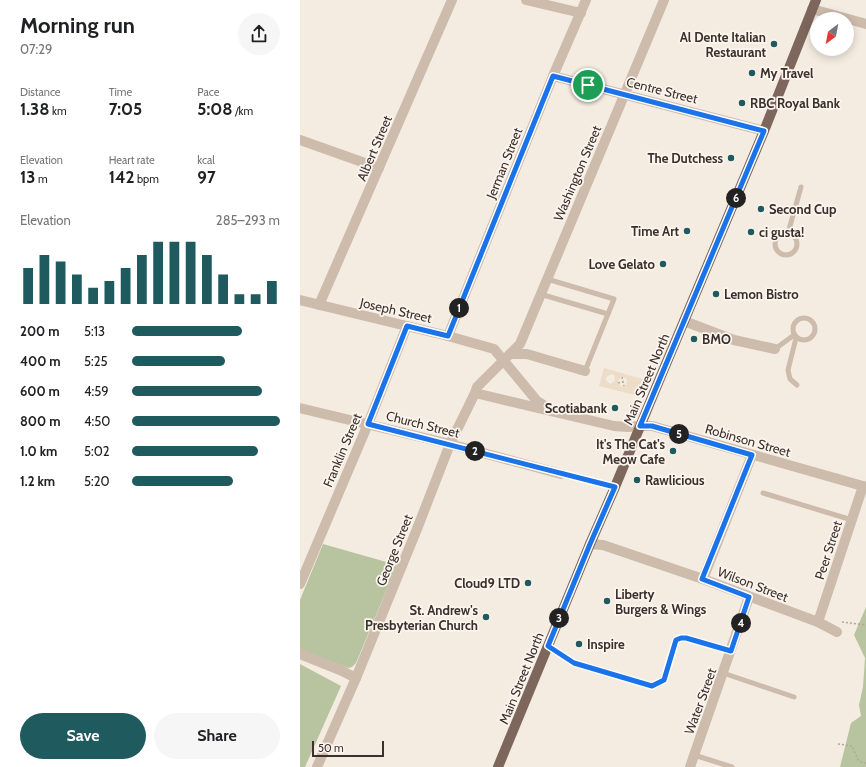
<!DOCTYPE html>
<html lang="en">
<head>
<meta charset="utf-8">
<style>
  body { margin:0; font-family:Cabin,sans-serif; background:#f6f6f6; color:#202124; height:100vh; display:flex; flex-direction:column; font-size:15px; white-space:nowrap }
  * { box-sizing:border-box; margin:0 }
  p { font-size:13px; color:#757577 }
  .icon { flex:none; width:22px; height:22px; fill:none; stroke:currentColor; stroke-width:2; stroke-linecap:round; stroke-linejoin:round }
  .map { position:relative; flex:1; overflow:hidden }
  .side { display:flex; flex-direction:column; background:#fff; width:300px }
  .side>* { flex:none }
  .needle { width:26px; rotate:212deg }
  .buttons { position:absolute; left:510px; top:12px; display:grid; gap:8px }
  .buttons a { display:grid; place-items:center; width:44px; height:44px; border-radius:50%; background:#fff; box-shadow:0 2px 10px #0003; font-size:20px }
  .scale { position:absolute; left:12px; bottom:10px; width:72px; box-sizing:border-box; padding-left:4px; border:2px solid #3b302b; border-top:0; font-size:11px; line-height:14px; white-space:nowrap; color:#3b302b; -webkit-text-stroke:3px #fbf5ee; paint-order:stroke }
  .pin { position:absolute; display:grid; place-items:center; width:34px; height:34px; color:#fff; margin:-17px; border:2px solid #fff; border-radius:50%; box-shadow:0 1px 4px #0007 }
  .km { position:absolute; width:20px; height:20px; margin:-10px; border-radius:50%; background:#222; color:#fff; font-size:11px; line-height:20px; text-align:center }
  .round { display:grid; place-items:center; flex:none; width:42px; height:42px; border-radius:21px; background:#f6f6f6 }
  .headline { display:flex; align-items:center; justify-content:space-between; height:68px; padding:0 20px }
  h1 { font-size:22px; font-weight:700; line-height:30px }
  .stats { display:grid; grid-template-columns:repeat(3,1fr); gap:6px; height:68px; padding:4px 20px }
  .stats div { display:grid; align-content:center }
  .stats b { font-size:17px; font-weight:700 }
  .stats small { font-size:11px; font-weight:400 }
  .stats p { font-size:11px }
  .chart { height:112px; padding:8px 20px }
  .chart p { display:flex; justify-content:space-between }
  .chart svg { width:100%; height:72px; margin-top:4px; stroke:#1f5a5e; stroke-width:6 }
  .action { display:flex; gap:8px; margin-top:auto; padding:8px 20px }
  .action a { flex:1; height:46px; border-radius:24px; background:#1f5a5e; color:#fff; font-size:16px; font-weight:700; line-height:46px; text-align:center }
  .action a+a { background:#f6f6f6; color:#202124 }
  ul { padding:0 20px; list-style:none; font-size:13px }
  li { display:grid; grid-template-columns:64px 48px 1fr; align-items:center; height:30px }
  li i { height:10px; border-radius:5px; background:#1f5a5e }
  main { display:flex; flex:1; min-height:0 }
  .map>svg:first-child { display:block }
  .green { fill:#b8c4a0 }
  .plaza { fill:#ecdcc8; fill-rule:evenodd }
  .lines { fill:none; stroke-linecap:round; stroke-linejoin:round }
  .path { stroke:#b9a596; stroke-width:1.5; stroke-dasharray:2 2; stroke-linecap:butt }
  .service { stroke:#cdbbac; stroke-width:5 }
  .minor { stroke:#cdbbac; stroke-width:10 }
  .tertiary { stroke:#cdbbac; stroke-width:10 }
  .primary { stroke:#7d675c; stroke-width:10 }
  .route-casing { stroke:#fff; stroke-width:8 }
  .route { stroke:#1a73e8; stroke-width:5 }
  .poi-dot { fill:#1f5a5e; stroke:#fbf5ee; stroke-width:1.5 }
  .labels { text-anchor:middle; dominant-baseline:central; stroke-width:3.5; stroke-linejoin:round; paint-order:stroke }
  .poi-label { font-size:13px; font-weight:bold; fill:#3b302b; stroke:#fbf5ee; text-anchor:start }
  .street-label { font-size:13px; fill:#3b302b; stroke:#fbf5ee }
</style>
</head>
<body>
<main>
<section class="side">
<div class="headline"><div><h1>Morning run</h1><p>07:29</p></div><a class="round"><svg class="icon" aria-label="share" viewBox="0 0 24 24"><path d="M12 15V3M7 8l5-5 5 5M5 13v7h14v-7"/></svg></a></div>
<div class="stats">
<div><p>Distance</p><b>1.38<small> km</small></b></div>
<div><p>Time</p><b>7:05</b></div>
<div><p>Pace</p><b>5:08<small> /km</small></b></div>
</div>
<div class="stats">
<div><p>Elevation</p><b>13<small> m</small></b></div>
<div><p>Heart rate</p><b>142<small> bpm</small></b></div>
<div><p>kcal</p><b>97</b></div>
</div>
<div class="chart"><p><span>Elevation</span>285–293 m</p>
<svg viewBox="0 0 160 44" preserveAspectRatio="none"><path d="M5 44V22M15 44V14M25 44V18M35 44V26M45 44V34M55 44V30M65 44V22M75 44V14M85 44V6M95 44V6M105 44V6M115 44V14M125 44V26M135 44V38M145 44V38M155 44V30"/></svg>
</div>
<ul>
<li><b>200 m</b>5:13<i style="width:74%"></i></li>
<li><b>400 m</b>5:25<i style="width:63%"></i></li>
<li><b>600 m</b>4:59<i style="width:88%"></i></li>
<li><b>800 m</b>4:50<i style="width:100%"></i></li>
<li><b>1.0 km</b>5:02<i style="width:85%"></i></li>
<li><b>1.2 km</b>5:20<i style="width:68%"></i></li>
</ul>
<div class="action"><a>Save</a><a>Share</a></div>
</section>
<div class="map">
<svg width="566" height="767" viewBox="0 0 566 767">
  <rect width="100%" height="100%" fill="#f4ebe1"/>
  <g class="green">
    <path d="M23 544 97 565 56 663 52 667 48 668 0 649V600Z"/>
    <path d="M566 607V767H540L551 723 561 716 559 705 563 687 565 658 554 635Z"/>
    <path d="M0 664 41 686 5 767H0Z"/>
  </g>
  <path class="plaza" d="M304 368 349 381 343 397 299 386ZM311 374 314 375 315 381 310 384 306 380V377ZM321 377 326 378 327 381 326 385 322 387 318 383V381Z"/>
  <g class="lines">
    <g class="path">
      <path d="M322 377 324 386"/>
      <path d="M318 383 323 382"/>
      <path d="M270 476 306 485"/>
      <path d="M542 622 566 625"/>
      <path d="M538 744 552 746 558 760 563 763H566"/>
    </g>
    <g class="service">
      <path d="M488 233 501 187"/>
      <circle cx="486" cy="244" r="11"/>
      <path d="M247 279 314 299 285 371"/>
      <path d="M240 294 308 314"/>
      <circle cx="504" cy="329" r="11"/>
      <path d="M496 338 488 370 490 379 497 385"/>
      <path d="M475 349 494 335"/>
      <path d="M463 493 552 520"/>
      <path d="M248 646 274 663 352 686 364 680 376 640 381 638H386L431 651"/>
      <path d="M423 673 494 697"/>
      <path d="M394 755 432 767"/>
    </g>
    <g class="minor">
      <path d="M226 0 281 13"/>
      <path d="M512 9 566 24"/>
      <path d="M253 76 464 131"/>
      <path d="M0 140 79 168"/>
      <path d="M19 305 152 0"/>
      <path d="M384 321 434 340 475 349"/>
      <path d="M148 336 253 76 286 0"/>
      <path d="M210 354H227L285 371"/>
      <path d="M175 393 177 387 220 344 364 0"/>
      <path d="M340 426H352L566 487"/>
      <path d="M290 544 303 545 403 579 518 622 537 632"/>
      <path d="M403 579 452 455"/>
      <path d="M0 584 68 424 107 326"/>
      <path d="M518 622 563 486"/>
      <path d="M0 654 40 670 56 678"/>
      <path d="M17 767 56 678 117 529 150 444 261 474"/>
      <path d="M390 767 449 597"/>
    </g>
    <g class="tertiary">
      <path d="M0 300 148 336 194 349 237 401 245 406"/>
      <path d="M0 408 150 444 175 393 314 426 328 427 340 426"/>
    </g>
    <path class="primary" d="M198 767 290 544 315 487 358 383 464 131 516 0"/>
  </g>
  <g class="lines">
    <defs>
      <path id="route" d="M253 76 464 131 340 426H352L452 455 402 579 449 597 431 651 386 638H381L376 640 364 680 352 686 274 663 248 646 290 544 315 487 68 424 107 326 148 336Z"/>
    </defs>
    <use href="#route" class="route-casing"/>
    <use href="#route" class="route"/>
  </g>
  <g class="poi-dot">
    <circle cx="474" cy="44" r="4"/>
    <circle cx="452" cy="73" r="4"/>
    <circle cx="442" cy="103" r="4"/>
    <circle cx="431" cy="158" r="4"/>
    <circle cx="461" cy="209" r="4"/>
    <circle cx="387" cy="231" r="4"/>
    <circle cx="451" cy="232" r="4"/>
    <circle cx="363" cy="264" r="4"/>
    <circle cx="416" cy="294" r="4"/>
    <circle cx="394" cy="339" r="4"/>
    <circle cx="315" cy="408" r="4"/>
    <circle cx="373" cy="451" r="4"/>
    <circle cx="337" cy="480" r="4"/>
    <circle cx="228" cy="583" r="4"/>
    <circle cx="307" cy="601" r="4"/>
    <circle cx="186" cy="617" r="4"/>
    <circle cx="279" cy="644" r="4"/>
  </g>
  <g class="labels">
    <g class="poi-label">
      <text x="466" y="37" text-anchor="end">Al Dente Italian<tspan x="466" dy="15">Restaurant</tspan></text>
      <text x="460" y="73">My Travel</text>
      <text x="450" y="103">RBC Royal Bank</text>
      <text x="423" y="158" text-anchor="end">The Dutchess</text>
      <text x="469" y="209">Second Cup</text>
      <text x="379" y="231" text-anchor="end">Time Art</text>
      <text x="459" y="232">ci gusta!</text>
      <text x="355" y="264" text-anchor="end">Love Gelato</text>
      <text x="424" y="294">Lemon Bistro</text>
      <text x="402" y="339">BMO</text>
      <text x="307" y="408" text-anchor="end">Scotiabank</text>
      <text x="365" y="444" text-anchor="end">It's The Cat's<tspan x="365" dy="15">Meow Cafe</tspan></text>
      <text x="345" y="480">Rawlicious</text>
      <text x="220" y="583" text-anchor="end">Cloud9 LTD</text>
      <text x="315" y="594">Liberty<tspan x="315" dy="15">Burgers &amp; Wings</tspan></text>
      <text x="178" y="610" text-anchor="end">St. Andrew's<tspan x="178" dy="15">Presbyterian Church</tspan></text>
      <text x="287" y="644">Inspire</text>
    </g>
    <g class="street-label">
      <text transform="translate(362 90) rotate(14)">Centre Street</text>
      <text transform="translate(74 148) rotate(-67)">Albert Street</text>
      <text transform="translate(204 163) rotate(-68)">Jerman Street</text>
      <text transform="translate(277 173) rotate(-67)">Washington Street</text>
      <text transform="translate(96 310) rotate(13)">Joseph Street</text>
      <text transform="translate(346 379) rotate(-67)">Main Street North</text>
      <text transform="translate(123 424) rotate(14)">Church Street</text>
      <text transform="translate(448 440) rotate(16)">Robinson Street</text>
      <text transform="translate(42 450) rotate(-67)">Franklin Street</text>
      <text transform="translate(94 550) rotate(-68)">George Street</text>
      <text transform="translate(528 550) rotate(-72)">Peer Street</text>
      <text transform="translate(453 584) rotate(21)">Wilson Street</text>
      <text transform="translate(221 678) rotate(-68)">Main Street North</text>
      <text transform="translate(400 701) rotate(-70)">Water Street</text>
    </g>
  </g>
</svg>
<div class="buttons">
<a><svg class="needle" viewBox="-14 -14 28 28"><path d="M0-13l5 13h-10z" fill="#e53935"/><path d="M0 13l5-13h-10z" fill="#757577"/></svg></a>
</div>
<div class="scale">50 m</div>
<div class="pin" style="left:288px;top:85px;background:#1e9e55"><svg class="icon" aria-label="arrive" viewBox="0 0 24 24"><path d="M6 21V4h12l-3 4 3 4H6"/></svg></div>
<b class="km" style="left:159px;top:308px">1</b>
<b class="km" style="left:175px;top:451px">2</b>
<b class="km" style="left:259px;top:618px">3</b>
<b class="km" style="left:441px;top:623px">4</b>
<b class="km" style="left:379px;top:434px">5</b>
<b class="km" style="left:436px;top:198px">6</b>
</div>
</main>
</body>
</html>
